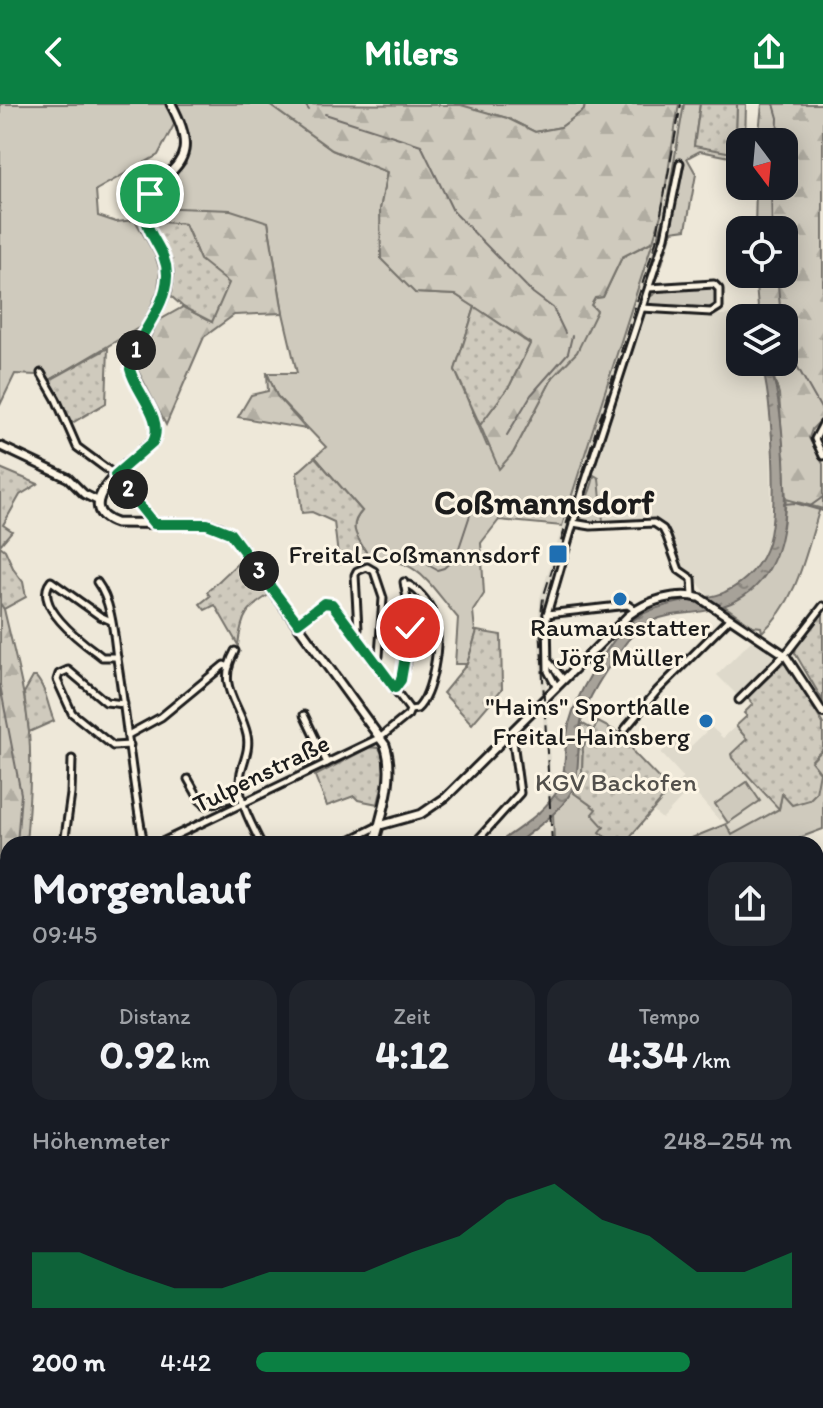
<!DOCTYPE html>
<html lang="de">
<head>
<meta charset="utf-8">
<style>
  body { margin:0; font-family:Itim,sans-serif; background:#20242c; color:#f1f3f6; height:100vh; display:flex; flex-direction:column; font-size:30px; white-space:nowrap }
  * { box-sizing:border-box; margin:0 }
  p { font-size:26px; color:#9ea1a6 }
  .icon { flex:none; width:44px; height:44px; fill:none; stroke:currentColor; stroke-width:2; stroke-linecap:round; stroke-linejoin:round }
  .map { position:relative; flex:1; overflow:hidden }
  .details { position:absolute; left:0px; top:732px; width:824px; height:572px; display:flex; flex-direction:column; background:#171b24; border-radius:24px 24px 0 0; box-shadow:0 4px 20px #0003 }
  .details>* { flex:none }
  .needle { width:52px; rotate:164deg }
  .controls { position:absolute; left:726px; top:24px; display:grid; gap:16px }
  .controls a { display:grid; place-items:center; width:72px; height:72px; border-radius:16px; background:#171b24; box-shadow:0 4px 20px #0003; font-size:40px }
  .pin { position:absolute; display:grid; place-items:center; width:68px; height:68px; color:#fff; margin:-34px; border:4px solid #fff; border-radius:50%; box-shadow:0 2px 8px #0007 }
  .km { position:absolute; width:40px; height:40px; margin:-20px; border-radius:50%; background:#222; color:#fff; font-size:22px; line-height:40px; text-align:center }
  .round { display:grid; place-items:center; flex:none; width:84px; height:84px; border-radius:24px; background:#20242c }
  .headline { display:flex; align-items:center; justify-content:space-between; height:136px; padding:0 32px }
  h1 { font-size:44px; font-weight:700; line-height:60px }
  .figures { display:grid; grid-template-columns:repeat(3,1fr); gap:12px; height:136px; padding:8px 32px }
  .figures div { display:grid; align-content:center; border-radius:20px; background:#20242c; text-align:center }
  .figures b { font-size:40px; font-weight:700 }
  .figures small { font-size:22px; font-weight:400 }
  .figures p { font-size:22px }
  .chart { height:224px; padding:16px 32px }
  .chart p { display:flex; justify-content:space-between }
  .chart svg { width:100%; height:144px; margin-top:8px; fill:#0b8043; opacity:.7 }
  ul { padding:0 32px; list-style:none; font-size:26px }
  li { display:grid; grid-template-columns:128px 96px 1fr; align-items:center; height:60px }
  li i { height:20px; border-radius:10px; background:#0b8043 }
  header { display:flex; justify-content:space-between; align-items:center; height:104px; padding:0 32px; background:#0b8043; color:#fff; font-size:36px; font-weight:700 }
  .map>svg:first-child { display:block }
  .built { fill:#ded9cb }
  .grass { fill:#cfcabd; stroke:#76736c; stroke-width:2 }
  .forest { fill:url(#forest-firs); stroke:#76736c; stroke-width:2 }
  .park { fill:url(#park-dots); stroke:#76736c; stroke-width:2 }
  .water { fill:url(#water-ripples); stroke:#6f6c67; stroke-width:2 }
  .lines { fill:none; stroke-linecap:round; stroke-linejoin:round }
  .stream { stroke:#6f6c67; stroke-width:2 }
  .minor-casing { stroke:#1c1c1c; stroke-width:11 }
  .tertiary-casing { stroke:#1c1c1c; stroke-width:12 }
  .secondary-casing { stroke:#1c1c1c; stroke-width:13 }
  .minor { stroke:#fcf5e5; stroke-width:5 }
  .tertiary { stroke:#fcf5e5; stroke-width:6 }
  .secondary { stroke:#fcf5e5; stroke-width:7 }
  .rail { stroke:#1c1c1c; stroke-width:2; stroke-dasharray:12 6; stroke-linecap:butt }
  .route-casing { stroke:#fff; stroke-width:16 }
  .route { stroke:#0b8043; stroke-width:10 }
  .poi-dot { fill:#1f6fb2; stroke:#fcf5e5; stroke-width:3 }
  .labels { text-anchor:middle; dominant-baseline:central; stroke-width:6; stroke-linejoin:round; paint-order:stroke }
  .poi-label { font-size:26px; fill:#1c1c1c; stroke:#fcf5e5; text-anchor:end }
  .street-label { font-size:26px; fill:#1c1c1c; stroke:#fcf5e5 }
  .park-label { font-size:26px; fill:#52504c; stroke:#fcf5e5 }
  .district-label { font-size:34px; font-weight:bold; fill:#1c1c1c; stroke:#fcf5e5 }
</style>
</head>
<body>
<header><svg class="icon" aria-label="back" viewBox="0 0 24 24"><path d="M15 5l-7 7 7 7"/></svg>Milers<svg class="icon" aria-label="share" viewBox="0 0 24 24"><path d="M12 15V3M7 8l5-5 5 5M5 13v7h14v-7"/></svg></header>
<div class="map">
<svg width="823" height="1304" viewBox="0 0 823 1304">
  <defs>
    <pattern id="forest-firs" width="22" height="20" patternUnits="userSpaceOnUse" patternTransform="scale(2)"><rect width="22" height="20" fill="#cfcabd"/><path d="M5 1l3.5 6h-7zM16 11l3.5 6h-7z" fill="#b1ada2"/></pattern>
    <pattern id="park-dots" width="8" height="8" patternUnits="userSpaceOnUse" patternTransform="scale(2)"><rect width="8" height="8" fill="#cfcabd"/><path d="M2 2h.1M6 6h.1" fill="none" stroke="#b1ada2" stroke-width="1.8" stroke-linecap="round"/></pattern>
    <pattern id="water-ripples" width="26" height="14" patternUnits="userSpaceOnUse" patternTransform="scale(2)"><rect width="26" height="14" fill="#a7a299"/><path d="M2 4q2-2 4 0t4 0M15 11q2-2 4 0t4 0" fill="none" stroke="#87837c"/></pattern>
  </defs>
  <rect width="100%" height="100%" fill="#eee8d9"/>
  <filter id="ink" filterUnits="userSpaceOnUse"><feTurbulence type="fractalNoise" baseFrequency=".0125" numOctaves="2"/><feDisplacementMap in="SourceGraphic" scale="16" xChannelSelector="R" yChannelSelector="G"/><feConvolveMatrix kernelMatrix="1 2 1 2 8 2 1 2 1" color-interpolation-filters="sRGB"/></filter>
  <g filter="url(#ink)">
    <g class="built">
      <path d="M679 0H684L665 110 636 207 721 211 748 209 749 214H740V258H761L768 287 771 348V424L768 440 751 470 723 490 709 493 696 476 678 466 659 419 570 421 542 512 552 694H548L538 528 540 494 661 111Z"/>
      <path d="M753 535 777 552 738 592 717 571Z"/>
      <path d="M736 622 747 635 732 650V654L779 705 731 731 723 715 719 716 691 684 662 715 653 707 683 673 661 649 675 636 683 644 690 643 711 623 723 634Z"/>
    </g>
    <g class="grass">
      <path d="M0 0H168L176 17 158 51 96 86 98 112 116 118 135 116 155 151 160 167 158 186 149 207 140 223 50 276 36 271 15 270 0 301Z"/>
      <path d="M174 0H268L332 46 387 68 380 106 415 189 456 191 475 203 455 266 487 342 513 349 553 273 577 248 591 201 595 194 603 193 622 153 653 137 562 422 499 416 481 439 484 490 473 507 475 527H477L467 560H455L458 514C426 477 421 456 369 453 359 435 346 425 362 407L315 353 326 343 277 292 267 269H297L283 209 268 118 150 103 154 94 186 59 187 30Z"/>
      <path d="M454 0H585L584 6 561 23 535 28 507 14Z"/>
      <path d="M684 0H700L694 42 736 27 737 0H746L745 38H740V55L700 47 687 54 696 70 686 125 672 127 658 173 648 170 665 110Z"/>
      <path d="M712 183 715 186 716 200 713 204 650 202 648 200 650 193 659 187Z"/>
      <path d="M594 371 599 374 603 417 587 418 581 415C581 401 593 386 594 371Z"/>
      <path d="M786 395 820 404C806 448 798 497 762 528L761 523 753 522 723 501 739 494 783 423Z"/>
      <path d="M581 619 594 626 583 643 582 668 574 689 596 705 605 723 601 728 614 740H554L553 708C578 685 578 651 581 619Z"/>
      <path d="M823 645V725L783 740H677L726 720 732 731 779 705 782 689Z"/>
      <path d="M747 678 760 697 728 719 715 700Z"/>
      <path d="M816 1288 823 1289V1304H721L733 1296H816Z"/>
    </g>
    <g class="forest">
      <path d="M268 0 461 1 507 14 535 28 561 23 584 6 585 0H679L661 111 653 137 622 153 603 193 595 194 591 201 597 207 577 248 553 273 513 349 499 365 480 321 510 281 530 239 456 191 415 189 381 155 380 106 387 68 332 46Z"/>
      <path d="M762 0H823V314L812 325 809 334 823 360V405L786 395 779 290 769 258H784V214H759L755 170H784V126H755L756 82H784V38H758Z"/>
      <path d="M150 103 231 106 268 118 283 209 234 211 204 233 166 321 136 263 158 217 183 203 212 218 200 156 185 120 149 117Z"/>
      <path d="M267 269 277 292 306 325 238 313 251 291 268 287Z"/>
      <path d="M0 499 4 505C13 545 25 586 29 627 32 665 29 702 26 740H8V1296H12L10 1304H0Z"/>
      <path d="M823 881V1126L816 1134V882Z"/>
      <path d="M816 1152 823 1157V1289L816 1288Z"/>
      <path d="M571 1296H733L721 1304H560Z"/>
    </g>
    <g class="park">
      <path d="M700 0H737L736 27 739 28 738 50 694 42Z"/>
      <path d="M149 117 185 120 200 156 229 179 212 218 183 203 171 192 174 166 167 146Z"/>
      <path d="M475 203 530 240 510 281 480 321 455 266Z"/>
      <path d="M108 244 106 299 72 319 50 276Z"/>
      <path d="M315 353 362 407C346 424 359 435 369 453L339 460 334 418 312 408 302 409 297 369Z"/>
      <path d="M0 364 38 380 20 391 3 421 12 427 0 441Z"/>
      <path d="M0 442 5 446 14 466 23 478 26 493 4 505 0 499Z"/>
      <path d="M240 457 248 458 272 489C246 505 242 510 238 541L215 501 205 506 200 500 210 492 207 488Z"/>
      <path d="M823 507V597L795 549 796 543Z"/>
      <path d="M477 527 501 531 502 585 472 620 443 589 467 560Z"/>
      <path d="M783 560H787L823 620V645L811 657 820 668 816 689 809 696 792 701 782 690 779 705 732 654 731 650 747 635 736 622 747 612 744 609 753 600 747 593Z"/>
      <path d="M33 573H36C46 584 48 603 54 617L29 628 24 589Z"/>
      <path d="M598 618 627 633 634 649 670 686 624 740H614L600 728 604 723 592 710 596 705 574 689 582 668 583 643Z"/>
      <path d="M370 643 379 644C390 661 382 681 378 700L358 696 354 692 327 702 315 672Z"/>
    </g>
    <path class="water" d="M761 258H769C779 290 782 321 784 354 787 406 788 474 731 499 682 520 655 495 619 548 605 568 587 594 581 618 576 641 582 669 570 690 558 710 534 725 516 740H496C516 727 543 709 556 689 567 672 564 649 567 630 572 598 591 569 609 543 635 505 654 504 696 495 705 493 716 493 725 488 746 478 761 461 768 439 779 403 772 295 761 258Z"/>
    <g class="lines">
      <g class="stream">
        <path d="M774 0 778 14 777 38"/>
        <path d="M306 2 309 6"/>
        <path d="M325 10 421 41 453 107 533 189 553 204 565 229"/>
        <path d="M771 82 772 126"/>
        <path d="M777 170 781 214"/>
        <path d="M784 224 793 255 823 308"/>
        <path d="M507 331 531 291 568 249 572 232"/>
        <path d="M784 400 795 399 809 403 823 393"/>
        <path d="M809 403 823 407"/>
        <path d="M428 461 437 466 444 464 456 453 471 408"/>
        <path d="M0 581 21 690 17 740"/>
      </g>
      <defs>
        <g id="minor">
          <path d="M642 204 711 208 719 203V185L714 180 649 184"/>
          <path d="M41 269 56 295 77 343 119 374 153 419"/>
          <path d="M823 320 815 335 823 352"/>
          <path d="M573 419 591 422 654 419 663 425 667 433 679 466 692 475 693 492"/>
          <path d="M97 478C112 498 114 531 117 555 127 617 132 679 144 740"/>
          <path d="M405 482 409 481C421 488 431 502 435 516 441 537 433 590 417 605L410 606"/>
          <path d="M547 510 628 501 635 506"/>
          <path d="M111 517 100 512 51 477C32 500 79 536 97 549L102 553H117"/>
          <path d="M355 530 358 525 355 471 357 467 367 463 374 467 383 494 379 552 375 556"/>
          <path d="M235 547C215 584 240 598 247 631 250 644 244 656 241 668 236 696 250 716 261 740"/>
          <path d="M550 559 563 575"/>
          <path d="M556 582 548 567 547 510 585 379 665 133 680 59"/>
          <path d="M395 584C415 560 410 506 404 478"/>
          <path d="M739 596 789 546 823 502"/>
          <path d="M124 600 106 598 68 566 59 570 57 576 72 609 113 642 130 641"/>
          <path d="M304 611 327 659"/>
          <path d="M625 625 657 587 730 514"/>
          <path d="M128 631 161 613 224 561 229 563"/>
          <path d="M188 675 200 696 206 701 240 692"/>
          <path d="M64 740 71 690 72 655"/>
          <path d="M158 740 381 633 408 611 410 606 332 500 324 499 298 519"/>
          <path d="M342 740 378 722"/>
          <path d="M474 740 520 689 513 637 509 631"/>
          <path d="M292 1296 294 1304"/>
          <path d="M344 1304 346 1296"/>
        </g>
        <g id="tertiary">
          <path d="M0 342 68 374 84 390 98 397"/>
          <path d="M378 722 421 710 446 693 629 511C647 497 677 487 700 494L785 551 823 609"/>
        </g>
        <g id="secondary">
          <path d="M171 0C210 72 153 58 144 114 148 134 168 150 168 172 167 206 134 231 130 265 135 289 165 314 153 338 136 353 66 402 116 419L207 420 220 424 233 432 385 641C396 672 382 709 374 740"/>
          <path d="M816 876H823"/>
          <path d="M188 1304 192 1296"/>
        </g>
      </defs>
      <use href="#minor" class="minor-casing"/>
      <use href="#tertiary" class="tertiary-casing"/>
      <use href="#secondary" class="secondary-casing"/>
      <use href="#minor" class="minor"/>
      <use href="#tertiary" class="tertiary"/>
      <use href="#secondary" class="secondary"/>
      <g class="rail">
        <path d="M552 740 540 521 543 494 656 137 681 0"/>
        <path d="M816 777 823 776"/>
        <path d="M816 791 823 790"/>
        <path d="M324 1304 327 1296"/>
      </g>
    </g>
  </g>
  <g class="lines" filter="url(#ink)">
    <defs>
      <path id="route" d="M150 90C133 126 168 139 167 172 166 207 134 232 130 265 135 288 165 314 153 338L115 371 154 420H207L230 429 298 519 324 499 332 500 395 584 401 576 410 524"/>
    </defs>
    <use href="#route" class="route-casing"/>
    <use href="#route" class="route"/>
  </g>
  <g class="poi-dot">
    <rect x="548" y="440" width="20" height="20" rx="4"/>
    <circle cx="620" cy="495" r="8"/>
    <circle cx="706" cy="617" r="8"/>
  </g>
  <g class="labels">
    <g class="poi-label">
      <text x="540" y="450">Freital-Coßmannsdorf</text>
      <text x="620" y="523" text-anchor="middle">Raumausstatter<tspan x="620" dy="30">Jörg Müller</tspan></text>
      <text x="690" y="602">"Hains" Sporthalle<tspan x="690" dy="30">Freital-Hainsberg</tspan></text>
    </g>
    <g class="street-label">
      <text transform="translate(261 669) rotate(-26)">Tulpenstraße</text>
    </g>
    <g class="park-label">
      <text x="616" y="678">KGV Backofen</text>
    </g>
    <g class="district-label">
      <text x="544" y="398">Coßmannsdorf</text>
    </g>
  </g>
</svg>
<div class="controls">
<a><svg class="needle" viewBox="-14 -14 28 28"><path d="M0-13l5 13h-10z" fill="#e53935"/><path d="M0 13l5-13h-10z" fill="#9ea1a6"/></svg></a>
<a><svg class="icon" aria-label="locate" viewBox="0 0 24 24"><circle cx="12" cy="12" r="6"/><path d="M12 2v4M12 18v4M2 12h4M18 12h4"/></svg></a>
<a><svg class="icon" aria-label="layers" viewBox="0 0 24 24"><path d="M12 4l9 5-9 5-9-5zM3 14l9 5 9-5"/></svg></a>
</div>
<div class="pin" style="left:150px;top:90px;background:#1e9e55"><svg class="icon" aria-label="arrive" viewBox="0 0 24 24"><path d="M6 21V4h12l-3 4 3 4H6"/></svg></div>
<div class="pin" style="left:410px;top:524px;background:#d93025"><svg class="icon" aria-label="check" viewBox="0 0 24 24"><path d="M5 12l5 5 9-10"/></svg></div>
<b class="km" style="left:136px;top:246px">1</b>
<b class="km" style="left:128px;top:385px">2</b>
<b class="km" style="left:259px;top:467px">3</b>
<section class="details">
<div class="headline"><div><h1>Morgenlauf</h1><p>09:45</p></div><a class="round"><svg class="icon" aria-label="share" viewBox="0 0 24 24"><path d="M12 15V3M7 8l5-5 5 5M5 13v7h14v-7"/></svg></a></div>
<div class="figures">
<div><p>Distanz</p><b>0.92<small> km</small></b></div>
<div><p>Zeit</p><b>4:12</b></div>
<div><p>Tempo</p><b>4:34<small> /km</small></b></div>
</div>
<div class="chart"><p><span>Höhenmeter</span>248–254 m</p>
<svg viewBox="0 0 160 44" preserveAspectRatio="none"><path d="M0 44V27L10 27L20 33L30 38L40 38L50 33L60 33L70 33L80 27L90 22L100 11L110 6L120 17L130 22L140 33L150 33L160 27V44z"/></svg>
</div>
<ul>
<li><b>200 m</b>4:42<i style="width:81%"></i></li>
</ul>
</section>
</div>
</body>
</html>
